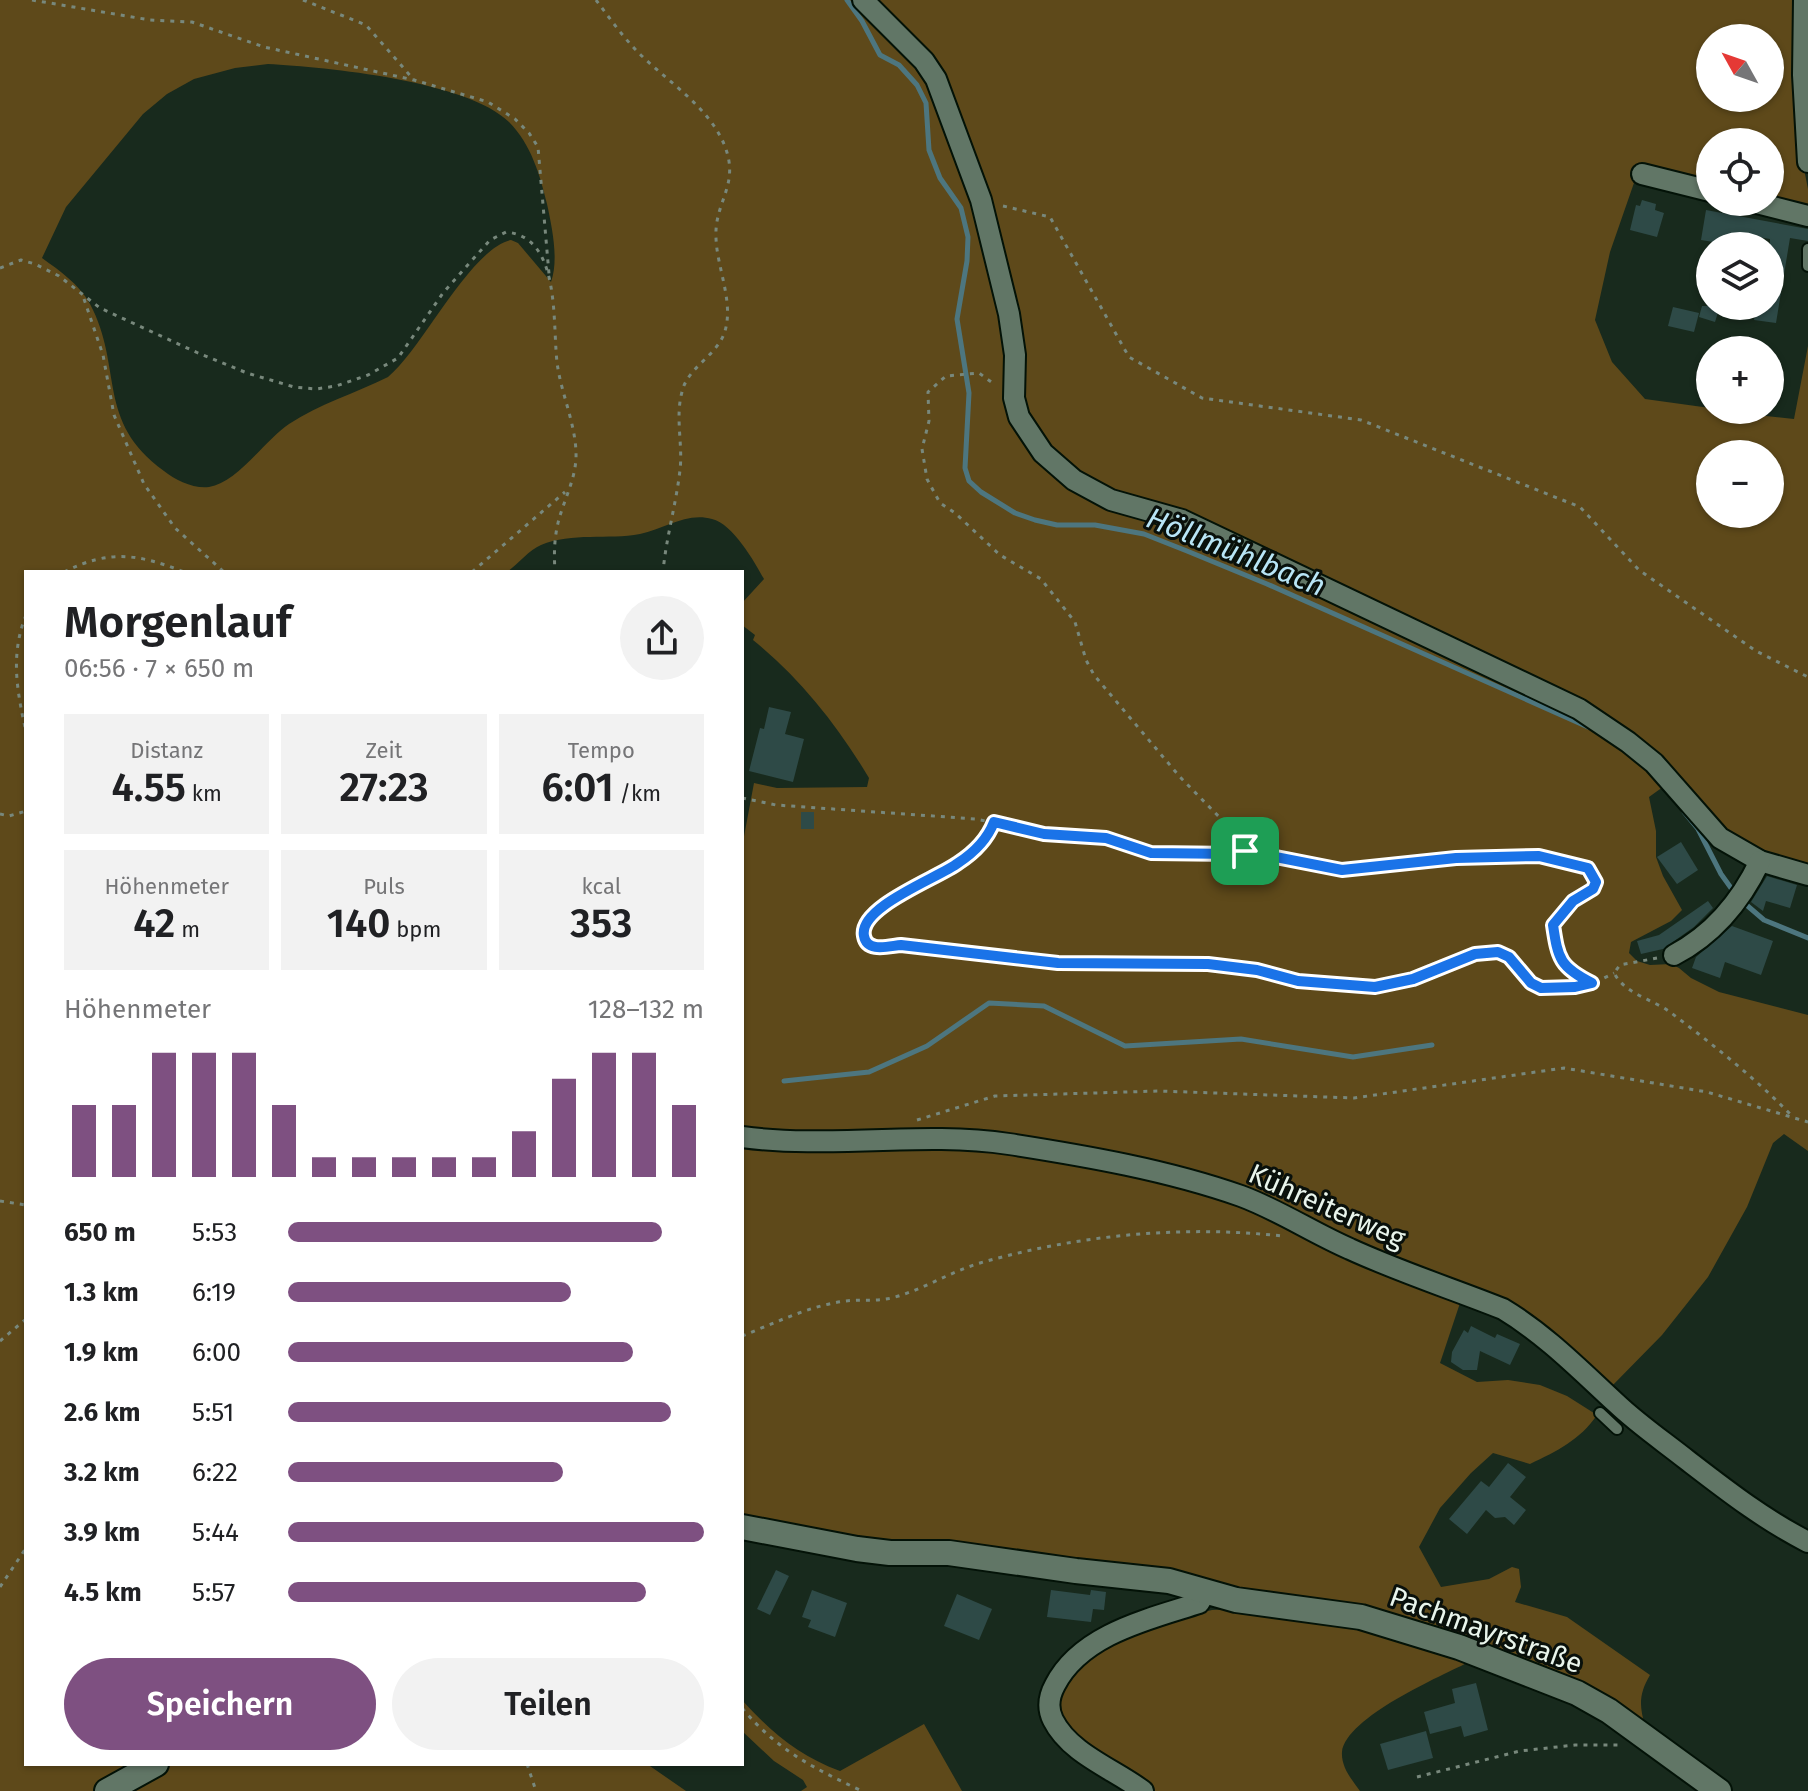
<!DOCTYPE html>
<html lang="de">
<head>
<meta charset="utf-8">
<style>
  body { margin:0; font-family:"Fira Sans",sans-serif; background:#f2f2f2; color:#202124; height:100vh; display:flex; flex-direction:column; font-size:30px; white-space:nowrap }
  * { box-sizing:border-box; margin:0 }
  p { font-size:26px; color:#757577 }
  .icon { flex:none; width:44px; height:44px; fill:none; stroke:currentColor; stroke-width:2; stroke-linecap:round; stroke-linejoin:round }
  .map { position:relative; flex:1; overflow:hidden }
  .drawer { position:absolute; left:24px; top:570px; width:720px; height:1196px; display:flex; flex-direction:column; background:#fff; border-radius:0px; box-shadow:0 2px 6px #0004 }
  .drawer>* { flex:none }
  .needle { width:52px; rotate:310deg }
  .controls { position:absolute; left:1696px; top:24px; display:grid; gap:16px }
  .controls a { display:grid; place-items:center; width:88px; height:88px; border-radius:50%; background:#fff; box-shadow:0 2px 6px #0004; font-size:40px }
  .pin { position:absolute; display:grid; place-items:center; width:68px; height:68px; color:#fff; margin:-34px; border-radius:16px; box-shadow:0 4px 12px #0006 }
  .round { display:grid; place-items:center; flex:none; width:84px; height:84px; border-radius:42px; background:#f2f2f2 }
  .overview { display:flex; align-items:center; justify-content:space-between; height:136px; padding:0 40px }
  h1 { font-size:44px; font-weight:600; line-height:60px }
  .figures { display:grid; grid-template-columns:repeat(3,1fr); gap:12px; height:136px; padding:8px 40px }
  .figures div { display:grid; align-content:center; border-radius:0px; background:#f2f2f2; text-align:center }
  .figures b { font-size:40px; font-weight:600 }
  .figures small { font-size:22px; font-weight:400 }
  .figures p { font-size:22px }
  .chart { height:224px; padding:16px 40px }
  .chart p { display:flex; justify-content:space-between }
  .chart svg { width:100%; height:144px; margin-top:8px; stroke:#7e5081; stroke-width:6 }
  .cta { display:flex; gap:16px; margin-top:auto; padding:16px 40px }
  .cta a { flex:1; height:92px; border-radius:48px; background:#7e5081; color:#fff; font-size:32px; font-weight:600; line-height:92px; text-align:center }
  .cta a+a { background:#f2f2f2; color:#202124 }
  ul { padding:0 40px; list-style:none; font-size:26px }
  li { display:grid; grid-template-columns:128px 96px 1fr; align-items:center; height:60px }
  li i { height:20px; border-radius:10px; background:#7e5081 }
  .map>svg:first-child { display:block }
  .green { fill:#5e491a; fill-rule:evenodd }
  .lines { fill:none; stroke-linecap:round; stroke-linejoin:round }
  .stream { stroke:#4d767f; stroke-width:5 }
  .building { fill:#2e4a47 }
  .lane-casing { stroke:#031207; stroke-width:14 }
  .street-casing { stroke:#031207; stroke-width:24 }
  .secondary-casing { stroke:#031207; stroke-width:28 }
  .path { stroke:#78887c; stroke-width:3; stroke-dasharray:4 6; stroke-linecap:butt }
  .lane { stroke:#617666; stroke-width:10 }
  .street { stroke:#617666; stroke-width:20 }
  .secondary { stroke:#617666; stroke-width:24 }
  .route-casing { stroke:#fff; stroke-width:16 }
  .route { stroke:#1a73e8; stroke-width:10 }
  .labels { text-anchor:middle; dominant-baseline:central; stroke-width:6; stroke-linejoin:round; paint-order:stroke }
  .street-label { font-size:28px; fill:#e9f5ec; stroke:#09100b }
  .water-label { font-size:30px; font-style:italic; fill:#b8e5f6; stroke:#09100b }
</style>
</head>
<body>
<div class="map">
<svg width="1808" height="1791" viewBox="0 0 1808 1791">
  <rect width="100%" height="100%" fill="#182a1d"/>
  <g class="green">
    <path d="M0 0H1799L1802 159 1808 189V210L1770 200V142H1710V184L1635 180 1610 252 1595 320 1612 362 1645 399 1710 408V410L1794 419 1808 346V870L1739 844 1674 779 1649 797 1656 831V857L1663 876 1682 910 1671 921 1631 942 1629 953 1637 961 1650 965 1671 964 1679 968 1691 978 1719 992 1808 1015V1151L1784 1134 1773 1143 1747 1207 1708 1277 1662 1335 1610 1388 1465 1288 1440 1363 1477 1382 1508 1380 1540 1385 1567 1396 1597 1415C1580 1440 1557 1451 1530 1464L1493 1453 1471 1473 1440 1508 1419 1547 1441 1587 1489 1579 1512 1567 1519 1569 1521 1587 1515 1602 1567 1617 1650 1675C1639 1694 1639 1705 1645 1726L1424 1626 742 1520V847L754 783 777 788 867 787 869 778C838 726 800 678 753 640L755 635 742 625V603L764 579C754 561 733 524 712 519 686 512 665 529 640 534 608 540 572 532 541 545 529 550 518 564 507 572H26V1764H647L686 1791H0ZM1710 38H1770V98H1710ZM268 64C326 67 468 81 509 122 531 144 540 175 547 204 552 227 559 260 551 282L518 243 511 240C470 249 423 348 388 377 356 393 319 404 289 424 265 440 237 483 209 487 194 489 175 480 164 471 95 421 124 368 90 304 79 284 60 271 42 258L66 207 143 114 167 94 194 79 235 68ZM1710 454H1770V514H1710Z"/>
    <path d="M1232 1609 1351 1623 1471 1661C1441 1676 1346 1717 1342 1752 1341 1767 1352 1780 1360 1791H1153L1073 1737 1056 1710 1062 1683 1074 1668 1136 1629 1212 1610Z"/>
    <path d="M742 1700C771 1732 799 1756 840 1771L924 1724 962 1791H801L807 1787 803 1780 774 1761 742 1731Z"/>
  </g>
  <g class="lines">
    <g class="stream">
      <path d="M847 0 862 21 880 55 899 65 917 85 926 103 929 150 940 178 961 208 968 237 967 261 957 319 969 393 965 468 969 481 981 492 1015 513 1035 520 1057 525H1095L1144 534 1187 551 1267 584 1588 727"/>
      <path d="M1684 812 1698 829 1721 874 1736 895"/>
      <path d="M1743 902 1764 920 1808 938"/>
      <path d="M784 1081 869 1072 927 1046 989 1003 1044 1006 1125 1046 1241 1039 1353 1057 1432 1045"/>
    </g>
  </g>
  <g class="building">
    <path d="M1642 200 1656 204 1655 210 1664 213 1657 237 1630 230 1636 205 1640 206Z"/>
    <path d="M1706 210 1808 229V241L1790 238 1776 323 1754 320 1757 306H1770V239L1740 234 1738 246 1701 240Z"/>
    <path d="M1702 306H1720L1715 322 1699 317Z"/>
    <path d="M1673 307 1699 313 1694 332 1668 326Z"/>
    <path d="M769 707 791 712 785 734 804 739 793 782 749 771 760 728 764 729Z"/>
    <rect x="801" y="812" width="13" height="17"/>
    <path d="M1681 842 1698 870 1677 884 1657 857Z"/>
    <path d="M1767 876 1797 885 1790 908 1766 901 1763 911 1751 902Z"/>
    <path d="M1708 901 1713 908 1694 927 1663 949 1641 954 1637 941 1659 935Z"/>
    <path d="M1732 926 1773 941 1761 975 1725 962 1720 978 1692 968 1696 957Z"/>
    <path d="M1471 1326 1495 1338 1497 1334 1520 1344 1510 1365 1480 1351 1477 1370H1463L1451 1362 1452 1352 1464 1330 1468 1333Z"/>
    <path d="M1508 1463 1526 1477 1510 1497 1526 1510 1514 1525 1505 1517 1495 1518 1486 1510 1467 1534 1449 1519 1481 1481 1489 1487Z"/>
    <path d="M776 1570 789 1576 770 1615 757 1609Z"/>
    <path d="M812 1590 847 1603 835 1637 808 1627 811 1620 802 1617Z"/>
    <path d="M1051 1590 1090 1595 1091 1590 1106 1592 1104 1610 1093 1609 1091 1622 1047 1617Z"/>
    <path d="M957 1594 992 1609 979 1640 944 1626Z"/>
    <path d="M1476 1683 1488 1730 1464 1737 1461 1726 1430 1734 1424 1712 1455 1703 1452 1689Z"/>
    <path d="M1426 1731 1433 1758 1388 1770 1380 1744Z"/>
  </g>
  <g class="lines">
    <defs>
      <g id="lane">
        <path d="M1808 249V266"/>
        <path d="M1600 1413 1617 1429"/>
      </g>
      <g id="street">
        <path d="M863 0 924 61 936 79 981 200 1009 314 1015 355 1014 398 1019 417 1043 453 1074 480 1111 500 1182 520 1579 709 1628 742 1654 763 1720 838 1760 861 1808 875"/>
        <path d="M1804 0 1803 75 1808 162"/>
        <path d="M1642 174 1710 191"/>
        <path d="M1753 202 1808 216"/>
        <path d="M1674 955C1714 934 1741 901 1760 861"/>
        <path d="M742 1137C831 1149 921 1131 1009 1144 1086 1156 1167 1170 1241 1196 1279 1210 1313 1233 1350 1249 1400 1272 1453 1289 1503 1309 1546 1335 1579 1369 1616 1403 1638 1424 1663 1441 1687 1460 1726 1490 1763 1519 1808 1542"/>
        <path d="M1143 1791C1114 1769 1070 1754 1053 1720 1047 1708 1049 1696 1055 1685 1081 1634 1149 1619 1199 1603L1205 1593"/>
      </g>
      <g id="secondary">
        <path d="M742 1527 857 1549 890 1553H949L1076 1571 1169 1581 1236 1600 1361 1617 1459 1647 1577 1693 1609 1711 1719 1791"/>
        <path d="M107 1791 156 1764"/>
      </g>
    </defs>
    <use href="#lane" class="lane-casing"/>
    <use href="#street" class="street-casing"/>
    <use href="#secondary" class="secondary-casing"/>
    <g class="path">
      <path d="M32 0 150 20 192 22 264 47 414 80 488 102 515 119 529 133 538 147 549 274"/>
      <path d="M303 0 366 25 414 80"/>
      <path d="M596 0C608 16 620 33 634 48 663 79 707 104 724 144 741 185 714 201 716 238 717 269 735 304 724 334 715 357 687 368 682 392 675 417 683 445 680 470 676 505 666 538 663 572"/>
      <path d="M1003 206 1050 217 1129 357 1202 398 1361 420 1580 507 1639 570 1756 651 1808 677"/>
      <path d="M0 268 21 260 35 264 59 276 100 308 198 353 247 373 294 387 316 389 336 386 368 375 398 358 443 293 490 240 506 232C564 237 551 330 558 369 563 398 577 429 576 458 575 481 563 502 558 523 554 540 554 555 555 572"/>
      <path d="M84 299 103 355 114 415 144 484 175 528 224 572"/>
      <path d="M64 572C109 549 139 554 184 572"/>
      <path d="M472 572 565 492"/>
      <path d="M26 615C10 655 17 691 26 732"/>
      <path d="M742 798 776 805 976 819 1044 834 1106 838 1151 853 1236 854 1245 851 1249 846 1244 835 1230 828 1180 777 1094 675 1086 660 1075 622 1041 579 1000 555 955 513 940 503 927 479 922 449 929 421 928 392 946 376 979 373 994 384"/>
      <path d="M0 814 9 816 26 811"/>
      <path d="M994 822C987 841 975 852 958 863 937 878 858 907 864 936 867 953 889 946 901 945L1058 963 1208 964 1333 986 1375 987 1413 979 1475 954 1498 952 1509 957 1531 983 1541 988 1575 987 1598 981 1614 973"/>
      <path d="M1245 851 1342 870 1456 858 1539 856 1588 868 1596 882 1593 889 1573 901 1553 925C1557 957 1561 967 1591 982"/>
      <path d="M1657 958 1620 965 1614 973C1625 994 1652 999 1670 1012 1712 1044 1754 1077 1790 1114"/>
      <path d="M917 1120 995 1096 1159 1091 1354 1098 1564 1068 1707 1092 1808 1122"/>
      <path d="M0 1201 26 1205"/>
      <path d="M742 1336C775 1323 811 1305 846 1301 863 1299 879 1302 895 1297 924 1289 950 1272 980 1263 1077 1235 1182 1225 1282 1236"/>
      <path d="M0 1341 26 1319"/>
      <path d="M0 1587 26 1548"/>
      <path d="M742 1708C777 1750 813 1768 862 1791"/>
      <path d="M527 1764 536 1791"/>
      <path d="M1417 1777 1520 1751 1575 1745H1622"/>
    </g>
    <use href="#lane" class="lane"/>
    <use href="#street" class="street"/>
    <use href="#secondary" class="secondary"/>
  </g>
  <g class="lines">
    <defs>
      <path id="route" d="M994 822 1044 834 1106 838 1151 853 1236 854 1245 851 1342 870 1456 858 1539 856 1588 868 1596 882 1593 889 1573 901 1553 925C1558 959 1560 967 1592 983L1575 987 1541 988 1531 983 1509 957 1498 952 1475 954 1413 979 1375 987 1298 981 1257 970 1208 964 1058 963 901 945C889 946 867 953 864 936 858 907 938 878 958 863 975 852 987 840 994 822Z"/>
    </defs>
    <use href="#route" class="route-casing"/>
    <use href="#route" class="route"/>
  </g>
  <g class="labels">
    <g class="street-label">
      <text transform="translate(1327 1206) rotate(24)">Kühreiterweg</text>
      <text transform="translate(1486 1630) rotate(20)">Pachmayrstraße</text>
    </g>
    <g class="water-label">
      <text transform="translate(1236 552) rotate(22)">Höllmühlbach</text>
    </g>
  </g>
</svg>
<div class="controls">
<a><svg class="needle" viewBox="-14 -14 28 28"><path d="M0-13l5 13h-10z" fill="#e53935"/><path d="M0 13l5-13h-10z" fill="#757577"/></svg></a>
<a><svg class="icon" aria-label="locate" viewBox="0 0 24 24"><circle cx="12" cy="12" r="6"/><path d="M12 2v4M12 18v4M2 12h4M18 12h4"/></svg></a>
<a><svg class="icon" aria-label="layers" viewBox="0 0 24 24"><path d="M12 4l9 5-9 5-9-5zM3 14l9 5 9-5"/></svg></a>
<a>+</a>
<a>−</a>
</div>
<div class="pin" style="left:1245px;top:851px;background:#1e9e55"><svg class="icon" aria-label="arrive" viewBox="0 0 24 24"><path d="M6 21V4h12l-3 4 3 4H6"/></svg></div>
<section class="drawer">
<div class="overview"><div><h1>Morgenlauf</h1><p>06:56 · 7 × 650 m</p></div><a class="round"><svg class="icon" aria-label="share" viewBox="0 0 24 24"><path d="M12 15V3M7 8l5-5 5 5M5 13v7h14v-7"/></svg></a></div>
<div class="figures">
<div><p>Distanz</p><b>4.55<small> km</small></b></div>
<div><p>Zeit</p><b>27:23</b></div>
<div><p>Tempo</p><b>6:01<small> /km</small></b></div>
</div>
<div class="figures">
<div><p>Höhenmeter</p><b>42<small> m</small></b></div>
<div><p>Puls</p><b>140<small> bpm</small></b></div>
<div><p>kcal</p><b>353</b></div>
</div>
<div class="chart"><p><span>Höhenmeter</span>128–132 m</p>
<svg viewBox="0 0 160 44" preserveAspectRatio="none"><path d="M5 44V22M15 44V22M25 44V6M35 44V6M45 44V6M55 44V22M65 44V38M75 44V38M85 44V38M95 44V38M105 44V38M115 44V30M125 44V14M135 44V6M145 44V6M155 44V22"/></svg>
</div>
<ul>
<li><b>650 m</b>5:53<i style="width:90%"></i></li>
<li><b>1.3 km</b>6:19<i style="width:68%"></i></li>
<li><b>1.9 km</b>6:00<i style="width:83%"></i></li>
<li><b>2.6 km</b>5:51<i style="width:92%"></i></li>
<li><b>3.2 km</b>6:22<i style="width:66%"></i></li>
<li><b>3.9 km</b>5:44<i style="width:100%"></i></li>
<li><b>4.5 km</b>5:57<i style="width:86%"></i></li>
</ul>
<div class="cta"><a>Speichern</a><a>Teilen</a></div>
</section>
</div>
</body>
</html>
